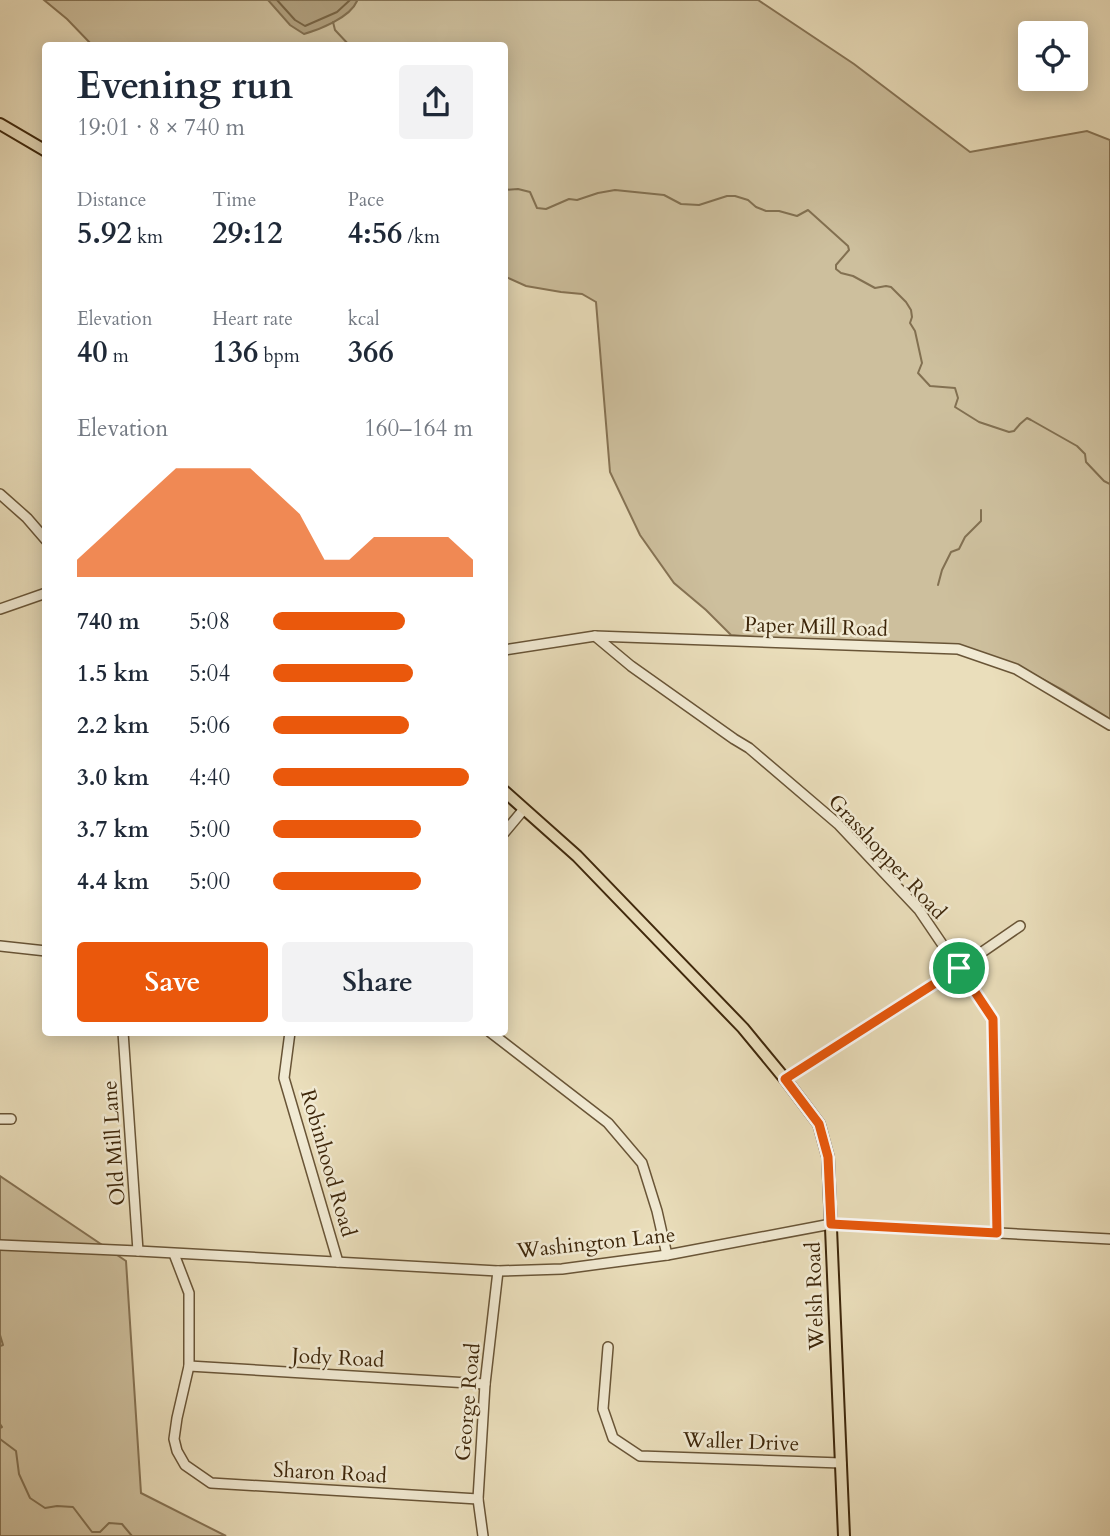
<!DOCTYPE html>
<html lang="en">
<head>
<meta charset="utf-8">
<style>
  body { margin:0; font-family:Cardo,serif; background:#f2f2f3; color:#1f2937; height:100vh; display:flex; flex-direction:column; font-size:26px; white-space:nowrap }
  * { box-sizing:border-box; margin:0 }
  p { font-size:23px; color:#747a83 }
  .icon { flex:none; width:38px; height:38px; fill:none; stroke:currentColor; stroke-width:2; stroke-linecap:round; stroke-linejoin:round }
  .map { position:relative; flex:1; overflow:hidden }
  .drawer { position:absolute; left:42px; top:42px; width:466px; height:994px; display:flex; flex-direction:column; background:#fff; border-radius:7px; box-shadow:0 4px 18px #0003 }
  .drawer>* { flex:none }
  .controls { position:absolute; left:1018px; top:21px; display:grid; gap:14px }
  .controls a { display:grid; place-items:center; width:70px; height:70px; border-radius:7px; background:#fff; box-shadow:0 4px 18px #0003; font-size:35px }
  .pin { position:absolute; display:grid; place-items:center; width:60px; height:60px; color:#fff; margin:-30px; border:4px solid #fff; border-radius:50%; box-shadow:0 2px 7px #0007 }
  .round { display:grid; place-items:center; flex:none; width:74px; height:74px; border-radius:7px; background:#f2f2f3 }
  .head { display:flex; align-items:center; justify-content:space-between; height:119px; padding:0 35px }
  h1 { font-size:38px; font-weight:600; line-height:52px }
  .figures { display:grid; grid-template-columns:repeat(3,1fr); gap:10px; height:119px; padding:7px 35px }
  .figures div { display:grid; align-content:center }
  .figures b { font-size:30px; font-weight:600 }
  .figures small { font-size:19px; font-weight:400 }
  .figures p { font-size:19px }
  .chart { height:196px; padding:14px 35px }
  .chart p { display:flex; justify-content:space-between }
  .chart svg { width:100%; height:126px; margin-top:7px; fill:#ea580c; opacity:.7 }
  .button { display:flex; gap:14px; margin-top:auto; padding:14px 35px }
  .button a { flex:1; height:80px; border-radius:7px; background:#ea580c; color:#fff; font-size:28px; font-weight:600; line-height:80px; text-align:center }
  .button a+a { background:#f2f2f3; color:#1f2937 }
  ul { padding:0 35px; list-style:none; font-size:23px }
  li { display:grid; grid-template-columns:112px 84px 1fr; align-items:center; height:52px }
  li i { height:18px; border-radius:9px; background:#ea580c }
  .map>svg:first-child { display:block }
  .green { fill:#cdbf9d; stroke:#867354; stroke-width:2 }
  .water { fill:#b0a07f; stroke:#827051; stroke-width:2 }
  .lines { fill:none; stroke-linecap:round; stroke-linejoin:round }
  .shore { stroke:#776445; stroke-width:2 }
  .stream { stroke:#827051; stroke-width:2 }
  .minor-casing { stroke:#695537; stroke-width:12 }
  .major-casing { stroke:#3e270b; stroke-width:14 }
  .minor { stroke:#f1ead3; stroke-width:9 }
  .major { stroke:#eadebb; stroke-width:10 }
  .route-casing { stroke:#fff; stroke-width:14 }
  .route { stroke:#ea580c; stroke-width:9 }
  .labels { text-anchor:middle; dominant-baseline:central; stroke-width:5; stroke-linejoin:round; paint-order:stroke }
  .street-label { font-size:21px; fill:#3e270b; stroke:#f1ead3 }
</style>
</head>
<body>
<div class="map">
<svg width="1110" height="1536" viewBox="0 0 1110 1536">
  <rect width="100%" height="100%" fill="#eadebb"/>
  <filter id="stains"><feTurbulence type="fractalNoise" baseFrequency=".00286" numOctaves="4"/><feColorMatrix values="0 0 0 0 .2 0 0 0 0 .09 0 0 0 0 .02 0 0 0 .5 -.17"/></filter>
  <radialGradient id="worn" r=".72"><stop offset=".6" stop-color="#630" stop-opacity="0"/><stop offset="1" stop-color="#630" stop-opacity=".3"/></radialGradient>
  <g class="green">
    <path d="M44 0H758L854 64 970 152 1087 131 1110 140V719L1063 690 1016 665 957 645 803 641 731 635 706 610 674 583 640 535 610 472 596 302 582 294 561 292 526 286 504 276V46L92 45 67 19Z"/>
    <path d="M0 1176 126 1261 141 1493 226 1536H0Z"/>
  </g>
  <path class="water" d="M268 0H357V1C350 18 318 30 304 34L290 25Z"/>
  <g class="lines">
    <path class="shore" d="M277 0 295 20 305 26 337 12 350 0"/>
    <g class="stream">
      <path d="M333 22 335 30 350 46"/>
      <path d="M504 190 518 189 530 192 537 208 546 209 569 199 577 200 598 193 615 190 664 195 681 204 699 205 727 196H735L748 200 756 207 766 211H779L797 216 808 210 848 246 849 250 836 265V269L841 273 853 276 875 288 886 286 891 287 906 302 911 310 912 317 910 323 915 331 922 363 918 373 930 386 955 388 958 398 955 407 979 422 1009 432 1014 431 1020 424 1027 418 1031 420 1077 446 1085 454 1086 462 1104 481 1110 484"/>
      <path d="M938 585 942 570 951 552 959 549 965 537 981 521V510"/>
      <path d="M0 1335 3 1345 0 1346"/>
      <path d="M0 1424 2 1427 0 1428"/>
      <path d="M0 1439 16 1451 19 1474 30 1498 45 1508 57 1506 73 1507 92 1532H100L109 1523 122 1524 132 1536"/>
    </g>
    <defs>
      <g id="minor">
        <path d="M0 494 27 518 46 540"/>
        <path d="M0 609 46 593"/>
        <path d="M595 636 631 666 734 739 749 748 838 824 919 910 993 1019 997 1233"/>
        <path d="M504 650 595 636 958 649 1016 669 1110 725"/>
        <path d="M504 833 524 809"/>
        <path d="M0 946 46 951"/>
        <path d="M123 1032 138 1251"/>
        <path d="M290 1032 284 1078 338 1262"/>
        <path d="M490 1032 608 1123 642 1163 657 1211 667 1255"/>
        <path d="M785 1079 959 968 1020 926"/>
        <path d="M0 1119H11"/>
        <path d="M0 1245 138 1251 498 1271 562 1269 667 1255 831 1224 1110 1239"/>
        <path d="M174 1254 189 1293V1366L177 1418 174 1439 177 1451 185 1465 211 1483 478 1499"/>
        <path d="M608 1347 603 1409 613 1438 640 1456 841 1463"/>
        <path d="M189 1366 485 1384"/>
        <path d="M483 1536 478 1499 485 1384 498 1271"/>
      </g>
      <g id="major">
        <path d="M0 124 46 151"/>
        <path d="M504 791 577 856 743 1028 785 1079 819 1124 828 1157 844 1536"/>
      </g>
    </defs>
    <use href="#minor" class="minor-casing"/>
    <use href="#major" class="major-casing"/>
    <use href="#minor" class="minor"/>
    <use href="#major" class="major"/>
  </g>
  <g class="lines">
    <defs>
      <path id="route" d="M959 968 993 1019 997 1233 831 1224 828 1157 819 1124 785 1079Z"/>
    </defs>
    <use href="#route" class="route-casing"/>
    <use href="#route" class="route"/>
  </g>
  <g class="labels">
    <g class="street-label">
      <text transform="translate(816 627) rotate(2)">Paper Mill Road</text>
      <text transform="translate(887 857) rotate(47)">Grasshopper Road</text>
      <text transform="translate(114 1143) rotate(-94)">Old Mill Lane</text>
      <text transform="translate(328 1163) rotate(74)">Robinhood Road</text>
      <text transform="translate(596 1243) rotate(-6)">Washington Lane</text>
      <text transform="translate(815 1296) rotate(-92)">Welsh Road</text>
      <text transform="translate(338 1358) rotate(3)">Jody Road</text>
      <text transform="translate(468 1402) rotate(-85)">George Road</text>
      <text transform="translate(741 1442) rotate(2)">Waller Drive</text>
      <text transform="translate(330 1473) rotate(3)">Sharon Road</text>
    </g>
  </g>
  <rect width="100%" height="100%" filter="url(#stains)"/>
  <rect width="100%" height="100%" fill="url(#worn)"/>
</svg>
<div class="controls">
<a><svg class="icon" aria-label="locate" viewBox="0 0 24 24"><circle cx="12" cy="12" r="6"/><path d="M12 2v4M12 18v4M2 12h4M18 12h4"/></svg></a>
</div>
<div class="pin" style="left:959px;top:968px;background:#1e9e55"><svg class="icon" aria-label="arrive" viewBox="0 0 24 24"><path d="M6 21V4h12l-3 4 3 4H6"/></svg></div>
<section class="drawer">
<div class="head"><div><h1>Evening run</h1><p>19:01 · 8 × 740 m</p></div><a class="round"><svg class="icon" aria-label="share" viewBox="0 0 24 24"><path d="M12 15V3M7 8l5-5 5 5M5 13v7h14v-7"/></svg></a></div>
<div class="figures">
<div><p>Distance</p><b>5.92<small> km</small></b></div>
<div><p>Time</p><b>29:12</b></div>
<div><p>Pace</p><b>4:56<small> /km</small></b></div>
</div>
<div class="figures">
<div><p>Elevation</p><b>40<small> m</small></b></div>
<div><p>Heart rate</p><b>136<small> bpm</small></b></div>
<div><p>kcal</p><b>366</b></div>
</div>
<div class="chart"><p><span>Elevation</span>160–164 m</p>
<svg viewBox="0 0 160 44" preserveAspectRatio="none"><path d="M0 44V38L10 30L20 22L30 14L40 6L50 6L60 6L70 6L80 14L90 22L100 38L110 38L120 30L130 30L140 30L150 30L160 38V44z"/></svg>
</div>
<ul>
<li><b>740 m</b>5:08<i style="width:66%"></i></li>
<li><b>1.5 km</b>5:04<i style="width:70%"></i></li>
<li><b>2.2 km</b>5:06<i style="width:68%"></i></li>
<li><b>3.0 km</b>4:40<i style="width:98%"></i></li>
<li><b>3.7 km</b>5:00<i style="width:74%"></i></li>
<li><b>4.4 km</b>5:00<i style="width:74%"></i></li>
</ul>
<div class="button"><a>Save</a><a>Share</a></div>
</section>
</div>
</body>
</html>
